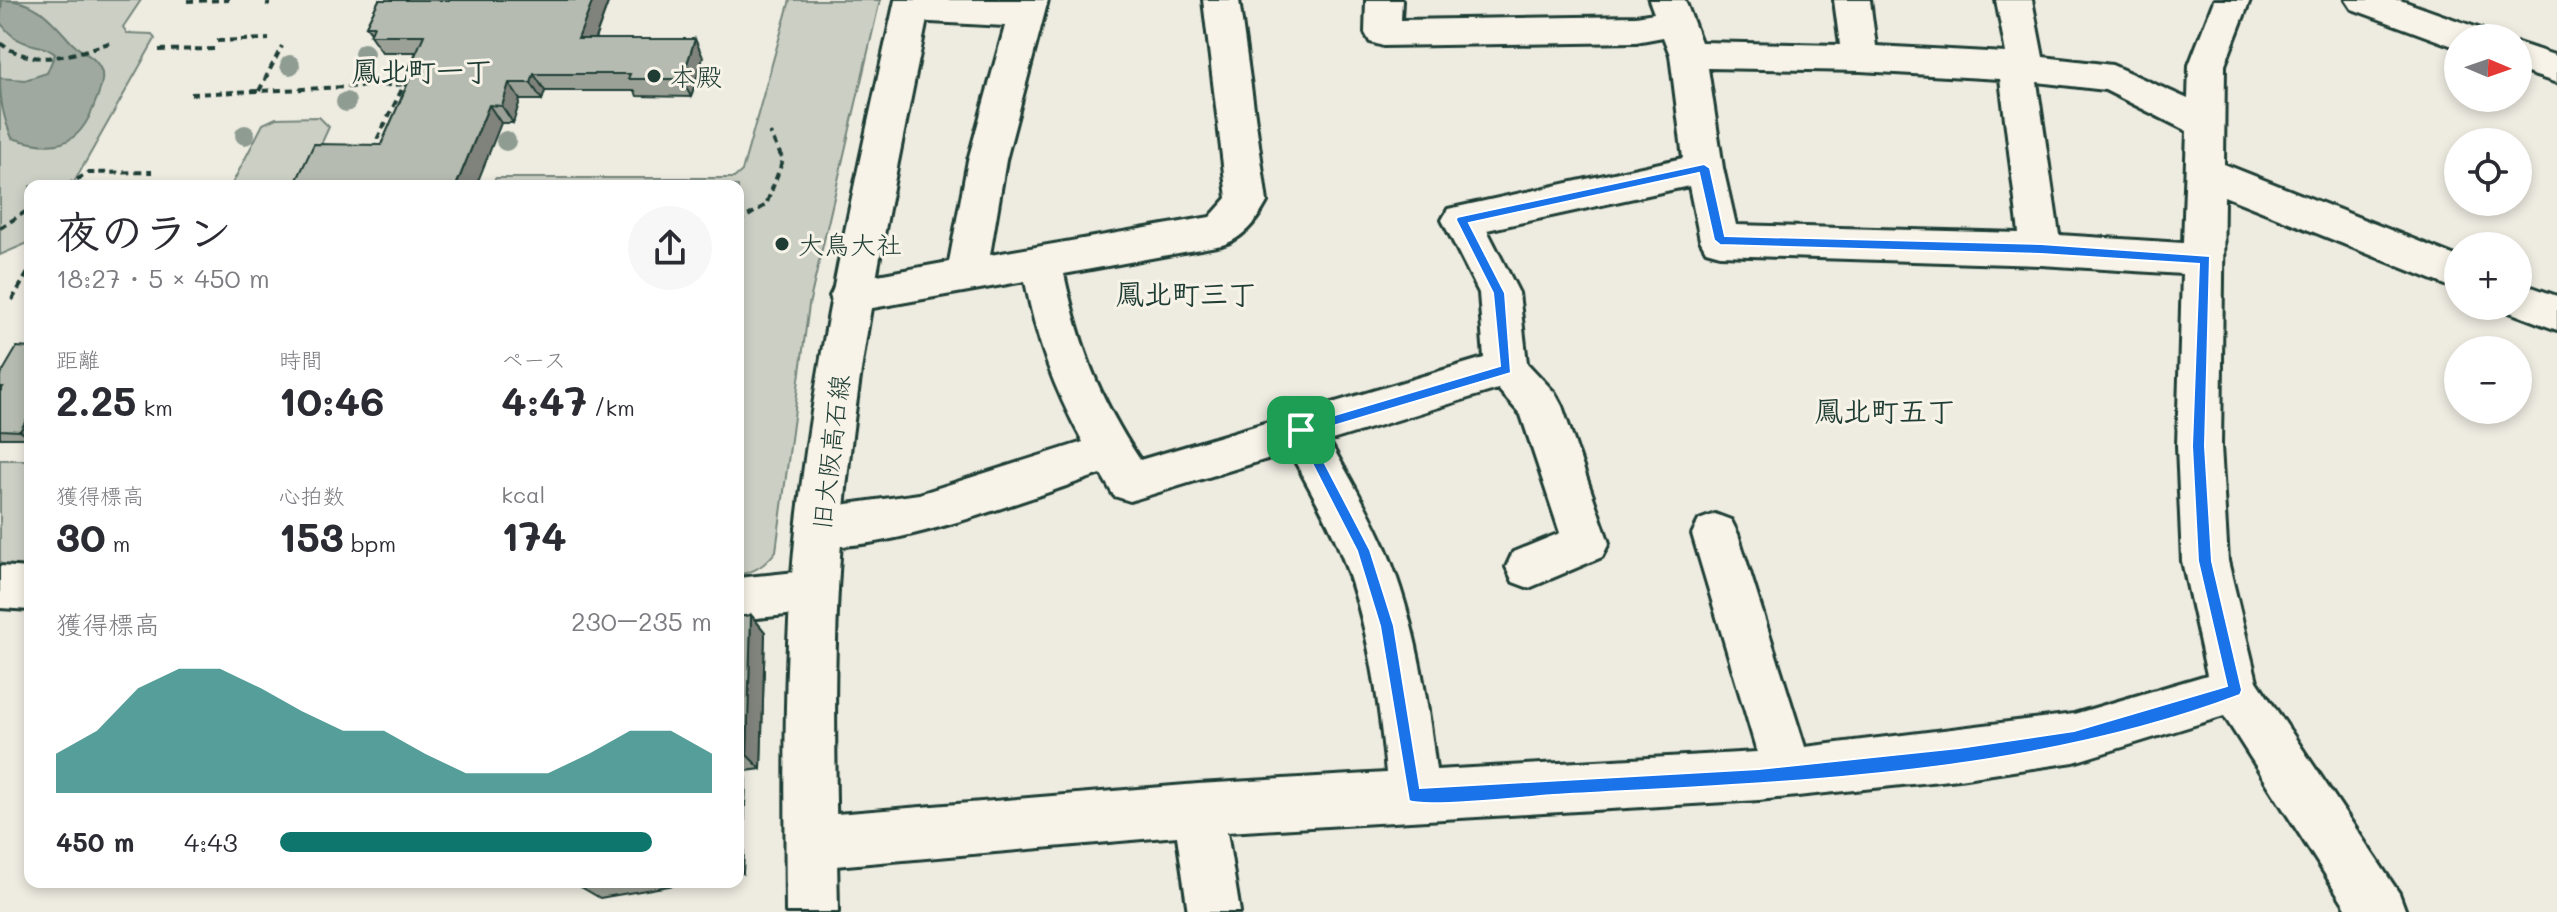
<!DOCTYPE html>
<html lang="ja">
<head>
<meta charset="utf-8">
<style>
  body { margin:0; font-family:Mali,"Klee One",sans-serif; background:#f7f7f7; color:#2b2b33; height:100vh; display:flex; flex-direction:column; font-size:30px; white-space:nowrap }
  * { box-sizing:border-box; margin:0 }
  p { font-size:26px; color:#7c7c81 }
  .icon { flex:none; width:44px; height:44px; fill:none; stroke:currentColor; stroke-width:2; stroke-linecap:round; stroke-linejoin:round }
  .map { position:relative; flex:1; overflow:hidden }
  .details { position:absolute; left:24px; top:180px; width:720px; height:708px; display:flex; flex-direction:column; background:#fff; border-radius:16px; box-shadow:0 4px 12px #0003 }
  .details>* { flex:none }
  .needle { width:52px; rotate:92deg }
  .buttons { position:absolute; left:2444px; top:24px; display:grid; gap:16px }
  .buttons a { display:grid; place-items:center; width:88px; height:88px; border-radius:50%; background:#fff; box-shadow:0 4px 12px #0003; font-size:40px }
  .pin { position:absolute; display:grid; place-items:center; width:68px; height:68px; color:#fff; margin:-34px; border-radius:16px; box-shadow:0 4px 12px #0006 }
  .round { display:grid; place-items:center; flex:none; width:84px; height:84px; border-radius:42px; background:#f7f7f7 }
  .head { display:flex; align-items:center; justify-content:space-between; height:136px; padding:0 32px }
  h1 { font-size:44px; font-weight:700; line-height:60px }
  .metrics { display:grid; grid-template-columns:repeat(3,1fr); gap:12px; height:136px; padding:8px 32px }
  .metrics div { display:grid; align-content:center }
  .metrics b { font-size:40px; font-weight:700 }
  .metrics small { font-size:22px; font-weight:400 }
  .metrics p { font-size:22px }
  .chart { height:224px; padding:16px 32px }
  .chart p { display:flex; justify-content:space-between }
  .chart svg { width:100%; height:144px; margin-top:8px; fill:#0f766e; opacity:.7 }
  ul { padding:0 32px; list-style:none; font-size:26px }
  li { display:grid; grid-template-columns:128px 96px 1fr; align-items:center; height:60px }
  li i { height:20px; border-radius:10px; background:#0f766e }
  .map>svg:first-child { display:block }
  .green { fill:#cccfc4; stroke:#76867c; stroke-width:2 }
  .water { fill:#9fa99f; stroke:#6c7e74; stroke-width:2 }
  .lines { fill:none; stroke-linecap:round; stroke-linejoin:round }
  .minor-casing { stroke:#1f3d34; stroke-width:6 }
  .major-casing { stroke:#1f3d34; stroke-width:6 }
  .path { stroke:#1f3d34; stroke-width:4; stroke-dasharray:7 5; stroke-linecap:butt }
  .minor { fill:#f7f3e8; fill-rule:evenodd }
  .major { fill:#f7f3e8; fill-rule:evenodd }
  .tree { fill:#8f9c92 }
  .wall { fill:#9ca197; stroke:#1f3d34; stroke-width:2 }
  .shaded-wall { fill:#7f837b; stroke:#1f3d34; stroke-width:2 }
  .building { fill:#b5bbb0; stroke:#1f3d34; stroke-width:2 }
  .route { fill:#1a73e8; stroke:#fff; stroke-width:2; fill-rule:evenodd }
  .poi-dot { fill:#1f3d34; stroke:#f7f3e8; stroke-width:3 }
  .labels { text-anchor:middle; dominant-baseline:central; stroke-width:6; stroke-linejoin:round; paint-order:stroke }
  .poi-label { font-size:26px; fill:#1f3d34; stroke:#f7f3e8; text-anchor:start }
  .street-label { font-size:26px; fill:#1f3d34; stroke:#f7f3e8 }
  .neighbourhood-label { font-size:28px; font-weight:bold; fill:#1f3d34; stroke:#f7f3e8 }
</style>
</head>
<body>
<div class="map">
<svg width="2557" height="912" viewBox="0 0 2557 912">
  <rect width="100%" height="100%" fill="#eeece1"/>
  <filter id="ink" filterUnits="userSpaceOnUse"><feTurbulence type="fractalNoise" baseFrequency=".0125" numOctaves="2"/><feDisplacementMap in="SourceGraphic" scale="16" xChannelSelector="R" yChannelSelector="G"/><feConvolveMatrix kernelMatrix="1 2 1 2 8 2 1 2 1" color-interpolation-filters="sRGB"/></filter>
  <g filter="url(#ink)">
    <g class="green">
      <path d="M0 0H141L123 27 127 33 152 34 155 39 72 186H30V242L0 255Z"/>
      <path d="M790 0H880L809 305 776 551C766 564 755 573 738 574V186H489L496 178H734L742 171Z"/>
      <path d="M319 117 329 127 302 186H231L263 124 276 118Z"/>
      <path d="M0 460H30V570L0 567Z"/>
    </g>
    <path class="water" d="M2 0C37 0 50 19 72 43 83 54 97 56 102 73 104 83 98 95 95 103 79 149 53 151 12 138 3 117 0 100 0 78L25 80 47 73 55 54C39 40 21 52 0 22Z"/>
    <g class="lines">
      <defs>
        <g id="minor">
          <path d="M901 0H1048L1006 160 990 255 1210 217 1227 198 1203 0H1239L1267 202C1257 221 1242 239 1222 245L1064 274C1081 350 1097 394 1140 460L1484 358 1479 293 1442 220 1448 209 1683 158 1670 55 1663 37 1636 42 1383 46 1370 42 1365 33 1366 0H1402L1401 20 1636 16 1654 13 1649 0H1685L1701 42 1840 45 1834 0H1870L1876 46 2006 53 1996 0H2032L2043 57 2112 65 2188 99 2189 65 2214 0H2250L2225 65 2224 164 2458 257V290L2224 196 2221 446 2228 561 2257 681 2399 893 2406 912H2349L2224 716 2074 762 1959 779 1759 800 1227 832 1240 912H1188L1177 836 812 868 794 860 786 842 794 824 812 816 1198 784 1386 773C1379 698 1368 622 1340 551 1327 517 1307 485 1290 452L1130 501 1114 496 1101 474C1037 495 862 564 803 542L796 528 803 514 819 508 919 494 1083 442C1053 387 1037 342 1025 281L850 312 836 308 830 296 836 284 850 280 949 262 968 160 1005 26 912 21 899 18 894 9ZM1708 68 1860 71 2000 79 2019 233 1736 225 1723 168ZM2037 82 2105 90 2187 131 2183 243 2059 235ZM1689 186 1700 240 1706 251 1720 255 2041 265 2182 274 2177 446 2182 561 2207 675 2074 714 1805 747 1738 534 1731 520 1715 514 1699 520 1692 534 1757 752 1436 770C1427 695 1415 619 1386 549 1370 512 1349 476 1329 441L1498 389 1521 415 1560 533 1513 552 1506 567 1513 582 1529 588 1602 557 1609 543 1562 406 1555 393 1527 363 1519 293 1487 230Z"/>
          <path d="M2346 0H2400L2481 29 2486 38H2458V48L2352 9Z"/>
          <path d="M2518 43 2557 56V83L2518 70Z"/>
          <path d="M2518 282 2557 296V330L2504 310 2502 306H2518Z"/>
          <path d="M0 566 30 568V610L0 608Z"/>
          <path d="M815 570 831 576 838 591 831 606 815 612 738 620V578Z"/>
        </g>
        <path id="major" d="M895 0H931C895 176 857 352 842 531 831 658 836 785 838 912H786C785 785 783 657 796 530 816 351 856 176 895 0Z"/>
      </defs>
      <use href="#minor" class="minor-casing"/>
      <use href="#major" class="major-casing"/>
      <g class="path">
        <path d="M187 1 229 0"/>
        <path d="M266 4H270"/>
        <path d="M217 41 269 39"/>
        <path d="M0 43C34 69 72 55 109 43"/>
        <path d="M159 50 214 49"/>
        <path d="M259 91 282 46"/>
        <path d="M191 94 414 84"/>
        <path d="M372 150 410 73"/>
        <path d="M67 186 88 173 152 172"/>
        <path d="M738 222 766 205 783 160 770 133"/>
        <path d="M0 228 30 209"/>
        <path d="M12 300 30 269"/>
      </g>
      <use href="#minor" class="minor"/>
      <use href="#major" class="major"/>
    </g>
    <g class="tree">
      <circle cx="364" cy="53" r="10"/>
      <circle cx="290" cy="65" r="10"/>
      <circle cx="346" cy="102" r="10"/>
      <circle cx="245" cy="135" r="10"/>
      <circle cx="506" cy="141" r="10"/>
    </g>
    <g class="wall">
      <path d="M379 0H609L595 39 703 57 691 97 637 96 635 91H545L542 100H520L513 123H501L381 145 409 81 406 76 416 52H382L370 35 371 32 366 26Z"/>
      <path d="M30 348V438H0V376Z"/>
      <path d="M751 615 765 632 761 769 746 771 743 873 738 874V617Z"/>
      <path d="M581 882H692L600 898 581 887Z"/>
    </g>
    <g class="shaded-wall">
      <path d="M593 0H609L588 57 578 39Z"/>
      <path d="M695 39 703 57 691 97 682 79Z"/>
      <path d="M534 74 545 91 542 100 531 83Z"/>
      <path d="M509 83 520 100 513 123 502 106Z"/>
      <path d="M489 105 501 123 476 186H456Z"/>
      <path d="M30 414V438L20 431Z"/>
      <path d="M751 615 765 632 761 769 747 755Z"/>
      <path d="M738 763 746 771 743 873 738 869Z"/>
    </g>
    <g class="building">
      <path d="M379 0H593L578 39H695L682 79H628L630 74H534L531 83H509L502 106 489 105 456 186H294L314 144 381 145 411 76H406L424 35H370L374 26H366Z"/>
      <path d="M17 347 30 348V414L20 431 0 430V392L3 387H0V376Z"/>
      <path d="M751 615 747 755 738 756V617Z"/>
      <path d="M581 882H608L581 887Z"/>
    </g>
  </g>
  <path class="route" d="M1704 164 1710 168 1725 236 2041 244 2210 256 2205 446 2212 561 2242 690 2240 695C2023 777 1782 782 1553 795 1527 797 1427 808 1409 801L1380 626 1357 551 1295 430 1301 425 1500 366 1493 293 1456 220 1457 217ZM1699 173 1714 240 1720 245 2041 254 2199 264 2192 446 2198 561 2227 686 2074 731 1959 748 1759 769 1420 788 1394 626 1370 550 1309 433 1511 373 1505 293 1469 223Z"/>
  <g class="poi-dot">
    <circle cx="654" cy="76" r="8"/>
    <circle cx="782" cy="244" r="8"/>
  </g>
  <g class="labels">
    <g class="poi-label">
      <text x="670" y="76">本殿</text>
      <text x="798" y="244">大鳥大社</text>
    </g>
    <g class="street-label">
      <text transform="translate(830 452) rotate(-83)">旧大阪高石線</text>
    </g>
    <g class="neighbourhood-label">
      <text x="422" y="70">鳳北町一丁</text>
      <text x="1186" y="293">鳳北町三丁</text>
      <text x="1885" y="410">鳳北町五丁</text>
    </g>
  </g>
</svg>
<div class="buttons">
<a><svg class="needle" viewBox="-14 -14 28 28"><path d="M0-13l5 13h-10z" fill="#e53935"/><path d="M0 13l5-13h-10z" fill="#7c7c81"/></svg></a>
<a><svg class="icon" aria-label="locate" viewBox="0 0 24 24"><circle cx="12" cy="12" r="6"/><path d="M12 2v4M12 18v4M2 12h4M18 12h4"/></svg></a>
<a>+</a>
<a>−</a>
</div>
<div class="pin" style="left:1301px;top:430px;background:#1e9e55"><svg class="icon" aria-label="arrive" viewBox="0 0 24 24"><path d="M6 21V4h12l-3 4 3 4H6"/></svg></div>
<section class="details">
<div class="head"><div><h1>夜のラン</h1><p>18:27 · 5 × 450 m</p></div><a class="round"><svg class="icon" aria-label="share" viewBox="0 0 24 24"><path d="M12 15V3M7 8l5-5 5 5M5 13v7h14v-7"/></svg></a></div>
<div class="metrics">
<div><p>距離</p><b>2.25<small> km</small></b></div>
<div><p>時間</p><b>10:46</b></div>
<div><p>ペース</p><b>4:47<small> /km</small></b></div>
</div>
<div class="metrics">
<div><p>獲得標高</p><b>30<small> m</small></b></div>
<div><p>心拍数</p><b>153<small> bpm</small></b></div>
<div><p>kcal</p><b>174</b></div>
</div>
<div class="chart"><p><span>獲得標高</span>230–235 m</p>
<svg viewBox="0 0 160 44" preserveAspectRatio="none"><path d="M0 44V32L10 25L20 12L30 6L40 6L50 12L60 19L70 25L80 25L90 32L100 38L110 38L120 38L130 32L140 25L150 25L160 32V44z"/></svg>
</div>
<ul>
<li><b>450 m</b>4:43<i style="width:86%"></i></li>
</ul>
</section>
</div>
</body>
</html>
